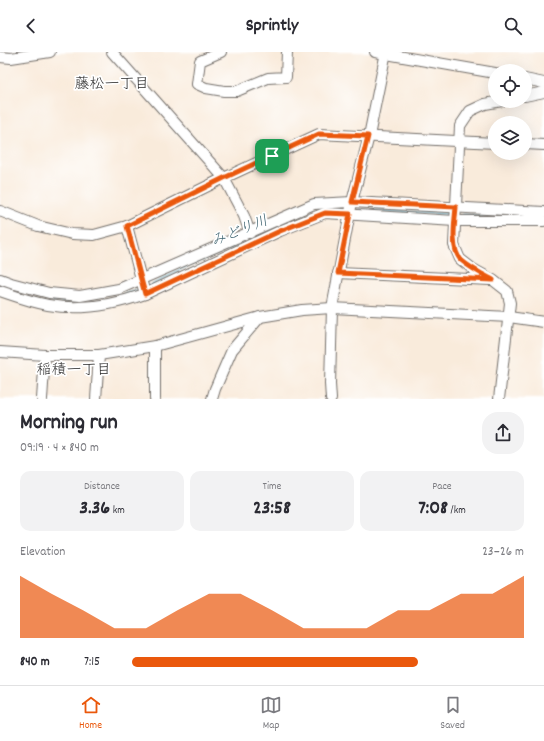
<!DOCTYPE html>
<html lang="en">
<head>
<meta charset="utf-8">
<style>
  body { margin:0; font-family:Dekko,"Klee One",sans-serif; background:#f2f2f3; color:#2b2b33; height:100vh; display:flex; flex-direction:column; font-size:15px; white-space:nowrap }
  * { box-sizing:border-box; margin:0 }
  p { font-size:13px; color:#7c7c81 }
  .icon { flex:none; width:22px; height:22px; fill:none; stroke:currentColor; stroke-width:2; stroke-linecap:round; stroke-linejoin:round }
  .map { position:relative; height:347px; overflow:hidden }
  .sheet { display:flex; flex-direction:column; background:#fff; flex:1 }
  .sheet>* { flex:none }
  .tools { position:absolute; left:488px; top:12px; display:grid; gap:8px }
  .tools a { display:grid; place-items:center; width:44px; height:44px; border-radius:50%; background:#fff; box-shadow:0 4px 16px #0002; font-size:20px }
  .pin { position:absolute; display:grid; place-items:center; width:34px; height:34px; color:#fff; margin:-17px; border-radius:8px; box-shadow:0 2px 6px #0006 }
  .round { display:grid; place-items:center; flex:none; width:42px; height:42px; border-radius:16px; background:#f2f2f3 }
  .overview { display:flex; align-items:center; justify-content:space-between; height:68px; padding:0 20px }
  h1 { font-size:22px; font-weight:800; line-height:30px }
  .stats { display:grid; grid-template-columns:repeat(3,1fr); gap:6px; height:68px; padding:4px 20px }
  .stats div { display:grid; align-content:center; border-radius:10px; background:#f2f2f3; text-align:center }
  .stats b { font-size:20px; font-weight:800 }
  .stats small { font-size:11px; font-weight:400 }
  .stats p { font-size:11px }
  .chart { height:112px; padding:8px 20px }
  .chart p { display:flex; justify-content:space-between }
  .chart svg { width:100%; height:72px; margin-top:4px; fill:#ea580c; opacity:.7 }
  ul { padding:0 20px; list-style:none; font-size:13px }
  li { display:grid; grid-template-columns:64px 48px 1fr; align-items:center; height:30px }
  li i { height:10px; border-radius:5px; background:#ea580c }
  header { display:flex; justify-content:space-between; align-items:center; height:52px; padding:0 20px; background:#fff; font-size:18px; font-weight:800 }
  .menu { display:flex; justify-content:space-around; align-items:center; height:56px; border-top:1px solid #e1e1e2; background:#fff; font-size:11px; color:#7c7c81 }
  .menu a { display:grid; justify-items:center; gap:2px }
  .menu .current { color:#ea580c }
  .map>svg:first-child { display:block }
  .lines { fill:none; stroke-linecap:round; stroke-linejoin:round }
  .stream { stroke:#50b0cf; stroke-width:2.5 }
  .minor-casing { stroke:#736e69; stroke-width:12 }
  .minor { stroke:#fff; stroke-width:10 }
  .route-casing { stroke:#fff; stroke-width:8 }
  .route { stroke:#ea580c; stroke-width:5 }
  .labels { text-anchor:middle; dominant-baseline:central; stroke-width:3.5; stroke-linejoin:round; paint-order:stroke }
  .neighbourhood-label { font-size:15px; fill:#2b2b2b; stroke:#fff }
  .water-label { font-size:15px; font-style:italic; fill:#3a606d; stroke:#fff }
</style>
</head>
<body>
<header><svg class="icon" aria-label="back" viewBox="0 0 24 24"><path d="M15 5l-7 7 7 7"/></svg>Sprintly<svg class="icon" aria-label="search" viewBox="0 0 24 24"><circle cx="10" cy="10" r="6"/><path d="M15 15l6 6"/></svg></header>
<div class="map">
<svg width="544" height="347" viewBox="0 0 544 347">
  <rect width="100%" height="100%" fill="#fff"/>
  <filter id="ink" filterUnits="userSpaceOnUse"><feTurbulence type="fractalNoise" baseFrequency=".025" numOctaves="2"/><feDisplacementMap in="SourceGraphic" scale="8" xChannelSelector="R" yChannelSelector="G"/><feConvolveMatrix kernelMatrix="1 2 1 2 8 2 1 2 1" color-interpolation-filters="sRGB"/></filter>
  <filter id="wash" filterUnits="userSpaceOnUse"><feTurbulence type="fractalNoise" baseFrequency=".012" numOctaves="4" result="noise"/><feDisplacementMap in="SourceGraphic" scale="16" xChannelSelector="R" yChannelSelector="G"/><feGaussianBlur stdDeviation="0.9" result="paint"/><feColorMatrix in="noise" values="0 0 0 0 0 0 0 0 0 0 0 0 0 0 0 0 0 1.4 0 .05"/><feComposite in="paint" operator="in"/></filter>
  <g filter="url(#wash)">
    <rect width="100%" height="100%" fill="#f9ebdb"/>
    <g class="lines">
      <g class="stream">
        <path d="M358 158 449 162"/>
        <path d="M463 163 489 164"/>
        <path d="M508 164H521"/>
        <path d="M148 235 173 222 180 217 240 192"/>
        <path d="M35 242 54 249 75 250"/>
        <path d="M119 245 137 238"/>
      </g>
    </g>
  </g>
  <g filter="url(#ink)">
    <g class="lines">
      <defs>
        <g id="minor">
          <path d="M112 0 224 126 244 164 250 181"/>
          <path d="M221 0 200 9 197 32 206 36 224 39H237L268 26 286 25 287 0"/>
          <path d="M375 0 495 21"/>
          <path d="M0 5 11 6 50 0"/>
          <path d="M525 27 544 31"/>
          <path d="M525 44 544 40"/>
          <path d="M525 92 544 93"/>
          <path d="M0 159 38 174 72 182 94 183 127 174 224 126 319 82 495 91"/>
          <path d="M338 221 491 228"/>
          <path d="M0 227 11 231 49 241 80 244 119 237 314 152 352 150 544 160"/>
          <path d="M0 239C15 244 31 250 48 253 81 259 114 253 145 242L127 174"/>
          <path d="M145 242 280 179 325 161 455 169H544"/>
          <path d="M155 294V347"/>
          <path d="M0 300 45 303H99L155 294 260 265 302 258 332 256 509 265 544 270"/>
          <path d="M42 347 45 303"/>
          <path d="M96 347 99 303"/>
          <path d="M212 347 215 337 232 298 260 265"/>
          <path d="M331 347 330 332 332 256 352 150 369 84 386 0"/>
          <path d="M499 347 510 251 507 239 493 228 473 217 460 207 454 193 460 74 470 59 485 52 502 49"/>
        </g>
      </defs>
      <use href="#minor" class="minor-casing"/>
      <use href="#minor" class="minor"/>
    </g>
  </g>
  <g class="lines" filter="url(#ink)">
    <defs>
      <path id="route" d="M319 82 368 84 352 150 456 155C455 169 450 197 461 208 470 216 482 222 493 228L338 221 350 162 325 161 280 179 145 242 127 174 224 126Z"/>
    </defs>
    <use href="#route" class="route-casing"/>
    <use href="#route" class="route"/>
  </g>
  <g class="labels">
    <g class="neighbourhood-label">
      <text x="112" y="33">藤松一丁目</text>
      <text x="74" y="319">稲積一丁目</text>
    </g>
    <g class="water-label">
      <text transform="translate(240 180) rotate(-22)">みどり川</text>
    </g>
  </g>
</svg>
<div class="tools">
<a><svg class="icon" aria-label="locate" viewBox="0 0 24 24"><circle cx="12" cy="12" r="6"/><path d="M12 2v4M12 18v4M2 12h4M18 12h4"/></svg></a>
<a><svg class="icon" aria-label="layers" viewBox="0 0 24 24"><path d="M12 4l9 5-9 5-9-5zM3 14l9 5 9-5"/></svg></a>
</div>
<div class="pin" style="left:272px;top:104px;background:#1e9e55"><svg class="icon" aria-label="arrive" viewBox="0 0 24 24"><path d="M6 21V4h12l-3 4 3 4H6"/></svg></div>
</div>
<section class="sheet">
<div class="overview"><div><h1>Morning run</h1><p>09:19 · 4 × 840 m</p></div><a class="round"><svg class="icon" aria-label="share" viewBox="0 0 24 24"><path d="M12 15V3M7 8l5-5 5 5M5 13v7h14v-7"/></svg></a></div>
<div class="stats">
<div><p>Distance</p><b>3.36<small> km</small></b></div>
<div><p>Time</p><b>23:58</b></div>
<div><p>Pace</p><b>7:08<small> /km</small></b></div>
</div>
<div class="chart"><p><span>Elevation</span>23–26 m</p>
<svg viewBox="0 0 160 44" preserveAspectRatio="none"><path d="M0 44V6L10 17L20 27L30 38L40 38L50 27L60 17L70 17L80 27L90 38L100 38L110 38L120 27L130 27L140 17L150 17L160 6V44z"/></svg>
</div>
<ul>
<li><b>840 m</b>7:15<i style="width:73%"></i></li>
</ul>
</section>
<nav class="menu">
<a class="current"><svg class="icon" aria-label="home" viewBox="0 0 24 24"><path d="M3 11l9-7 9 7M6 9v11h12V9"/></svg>Home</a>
<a><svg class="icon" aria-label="map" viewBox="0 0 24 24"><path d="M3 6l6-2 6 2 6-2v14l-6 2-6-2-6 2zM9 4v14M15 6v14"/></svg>Map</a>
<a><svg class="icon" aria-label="saved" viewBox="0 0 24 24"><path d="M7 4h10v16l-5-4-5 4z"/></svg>Saved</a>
</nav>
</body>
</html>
